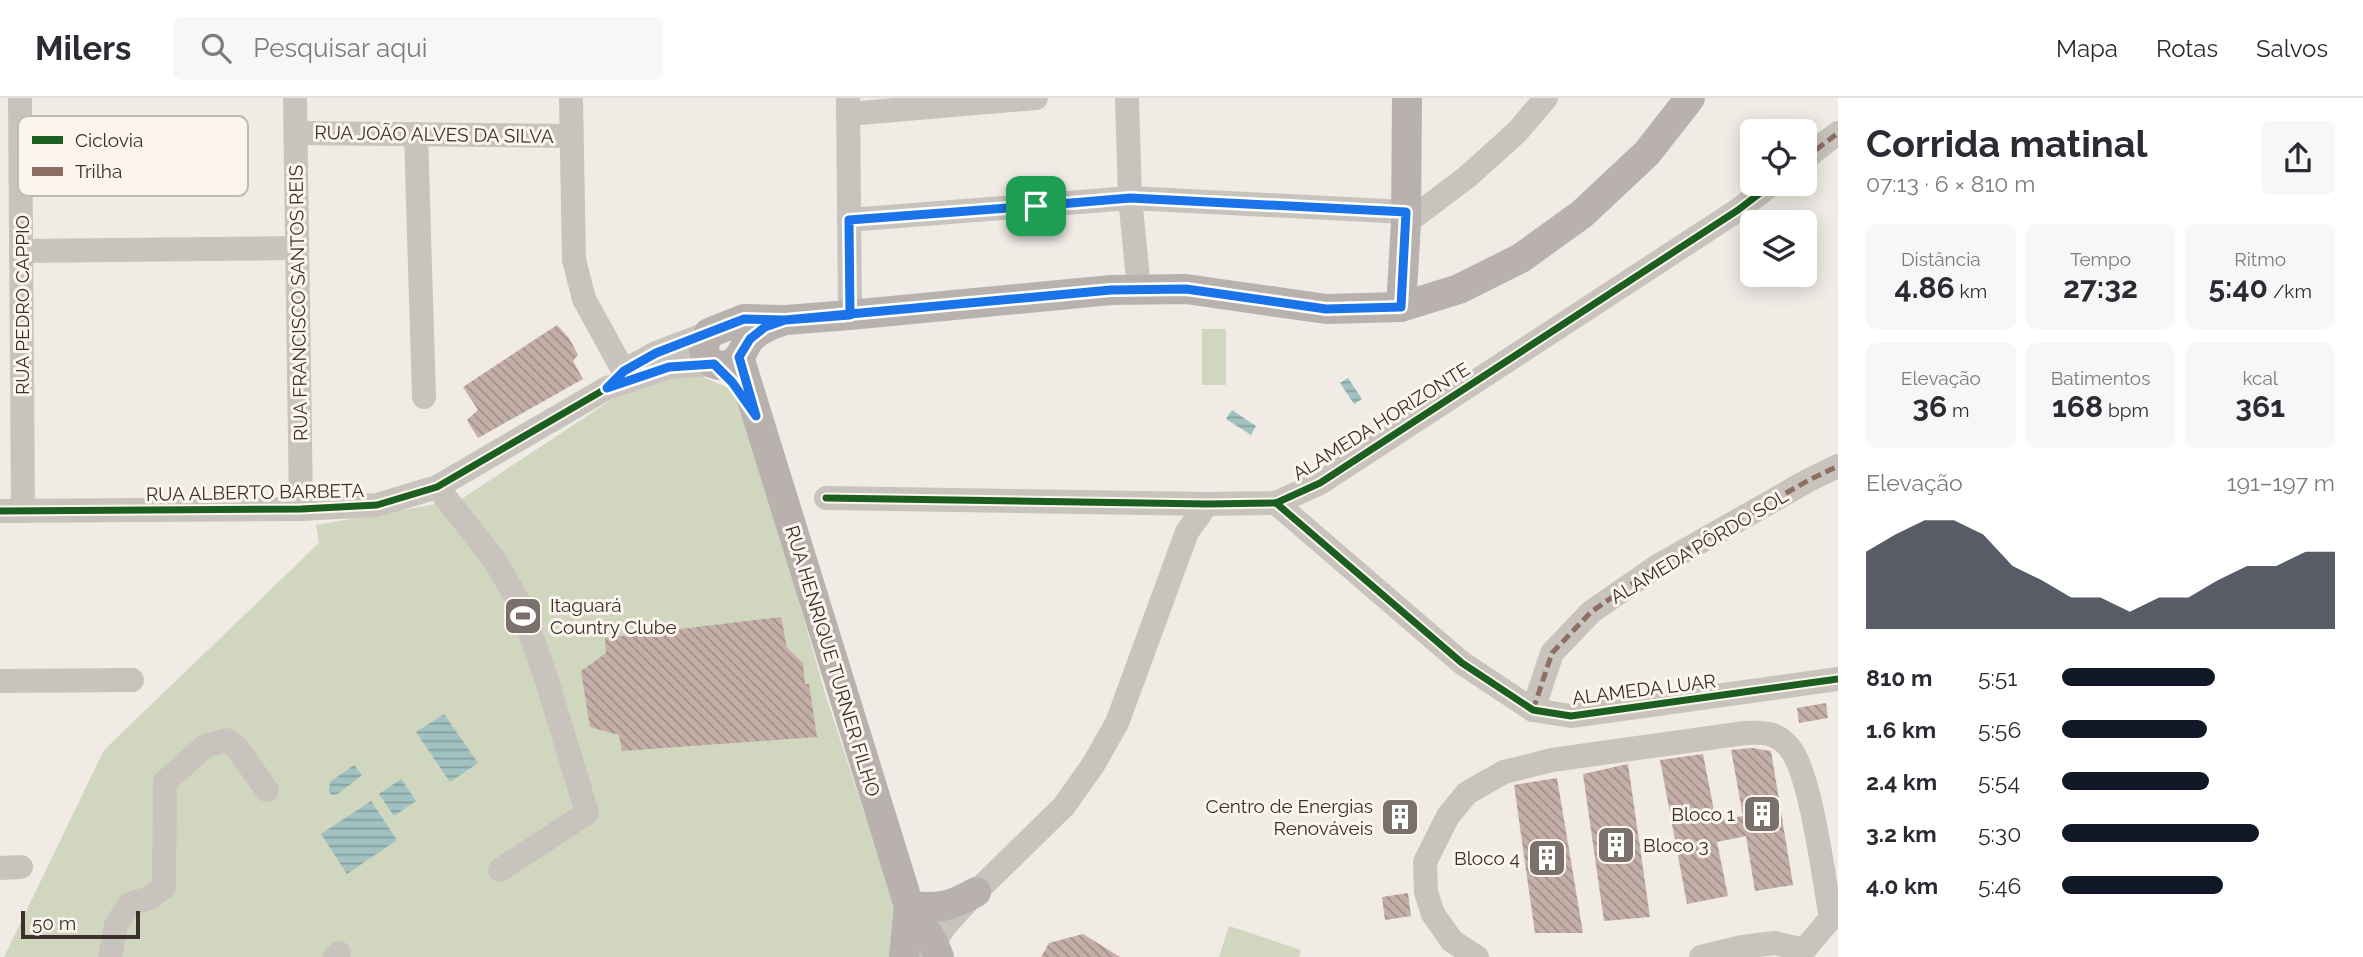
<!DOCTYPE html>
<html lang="pt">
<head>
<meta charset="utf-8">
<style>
  body { margin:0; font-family:Raleway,sans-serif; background:#f7f7f7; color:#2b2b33; height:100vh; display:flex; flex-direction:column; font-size:26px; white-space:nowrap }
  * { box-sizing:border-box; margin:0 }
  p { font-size:23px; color:#7c7c81 }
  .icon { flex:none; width:38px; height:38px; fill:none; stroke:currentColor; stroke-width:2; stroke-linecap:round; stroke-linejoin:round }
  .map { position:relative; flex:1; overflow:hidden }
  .panel { display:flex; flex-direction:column; background:#fff; width:525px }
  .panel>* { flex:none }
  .controls { position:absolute; left:1740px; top:21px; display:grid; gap:14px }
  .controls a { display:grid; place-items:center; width:77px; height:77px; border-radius:10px; background:#fff; box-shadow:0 4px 18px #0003; font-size:35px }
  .scale { position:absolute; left:21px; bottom:18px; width:119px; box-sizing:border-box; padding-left:7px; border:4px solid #3b302b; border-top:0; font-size:19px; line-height:24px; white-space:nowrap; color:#3b302b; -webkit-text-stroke:5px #fbf5ee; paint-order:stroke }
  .pin { position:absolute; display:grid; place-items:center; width:60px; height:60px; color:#fff; margin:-30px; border-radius:14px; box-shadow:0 4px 10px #0006 }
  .round { display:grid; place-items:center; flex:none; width:74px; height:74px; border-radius:10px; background:#f7f7f7 }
  .overview { display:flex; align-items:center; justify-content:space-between; height:119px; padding:0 28px }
  h1 { font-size:38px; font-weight:700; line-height:52px }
  .figures { display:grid; grid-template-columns:repeat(3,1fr); gap:10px; height:119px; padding:7px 28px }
  .figures div { display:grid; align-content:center; border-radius:10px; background:#f7f7f7; text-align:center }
  .figures b { font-size:30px; font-weight:700 }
  .figures small { font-size:19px; font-weight:400 }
  .figures p { font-size:19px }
  .chart { height:196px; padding:14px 28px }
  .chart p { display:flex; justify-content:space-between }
  .chart svg { width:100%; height:126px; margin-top:7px; fill:#111827; opacity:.7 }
  ul { padding:0 28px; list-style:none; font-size:23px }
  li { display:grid; grid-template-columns:112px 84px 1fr; align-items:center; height:52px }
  li i { height:18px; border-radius:9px; background:#111827 }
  header { display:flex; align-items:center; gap:42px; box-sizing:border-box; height:98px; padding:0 35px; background:#fff; border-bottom:2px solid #e1e1e2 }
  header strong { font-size:33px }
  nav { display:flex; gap:38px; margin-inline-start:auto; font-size:24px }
  .search { width:490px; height:63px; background:#f7f7f7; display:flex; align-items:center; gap:18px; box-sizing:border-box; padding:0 24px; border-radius:10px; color:#7c7c81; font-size:26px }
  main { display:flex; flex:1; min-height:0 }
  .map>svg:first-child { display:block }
  .grass { fill:#d1d6bf }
  .water { fill:url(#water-rules) }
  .building { fill:url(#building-back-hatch) }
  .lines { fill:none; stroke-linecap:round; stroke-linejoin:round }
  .minor { stroke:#c9c3be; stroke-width:24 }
  .major { stroke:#b8b1ad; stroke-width:30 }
  .quiet { stroke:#8d6e63; stroke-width:5; stroke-dasharray:10 5; stroke-linecap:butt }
  .cycleway-casing { stroke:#fbf5ee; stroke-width:11 }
  .cycleway { stroke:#1b5e20; stroke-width:7 }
  .route-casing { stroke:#fff; stroke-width:14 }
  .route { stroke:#1a73e8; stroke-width:9 }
  .labels { text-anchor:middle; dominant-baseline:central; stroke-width:6; stroke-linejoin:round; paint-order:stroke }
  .street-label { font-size:19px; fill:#3b302b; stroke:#fbf5ee }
  .poi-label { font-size:19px; fill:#3b302b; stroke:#fbf5ee; text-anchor:end }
  .key { fill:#fbf5ee; stroke:#c1bab4; stroke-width:2 }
  .key-label { font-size:19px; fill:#3b302b }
</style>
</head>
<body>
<header>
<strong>Milers</strong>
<div class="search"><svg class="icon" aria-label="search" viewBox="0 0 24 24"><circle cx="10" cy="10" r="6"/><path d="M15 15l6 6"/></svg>Pesquisar aqui</div>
<nav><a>Mapa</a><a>Rotas</a><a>Salvos</a></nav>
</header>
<main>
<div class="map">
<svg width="1838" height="859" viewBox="0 0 1838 859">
  <defs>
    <pattern id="water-rules" width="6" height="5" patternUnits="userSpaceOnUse" patternTransform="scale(1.75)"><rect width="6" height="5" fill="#a1c2c1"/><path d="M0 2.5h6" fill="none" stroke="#849e9d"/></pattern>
    <pattern id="building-back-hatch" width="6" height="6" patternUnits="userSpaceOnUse" patternTransform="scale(1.75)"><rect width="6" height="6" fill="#c3afa7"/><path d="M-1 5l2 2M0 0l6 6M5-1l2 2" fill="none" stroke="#a08f88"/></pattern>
  </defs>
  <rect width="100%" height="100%" fill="#f0ebe5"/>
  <g class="grass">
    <rect x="1202" y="231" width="24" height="56"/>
    <path d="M687 272 740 295 824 592 898 819 894 859H4L104 652 319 445 316 427 460 402 643 281Z"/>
    <path d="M1229 828 1301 852 1299 859H1219Z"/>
  </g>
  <g class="water">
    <path d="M1348 280 1362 301 1354 306 1340 285Z"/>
    <path d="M1232 312 1256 328 1251 337 1226 321Z"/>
    <path d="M444 616 478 665 450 684 416 634Z"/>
    <path d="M354 667 362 677 338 696 332 697 329 694 330 684Z"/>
    <path d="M401 681 416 703 394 718 379 696Z"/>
    <path d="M371 703 397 742 347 776 321 736Z"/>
  </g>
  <g class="building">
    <path d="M557 227 569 240 578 257 573 263 583 281 478 340 467 322 478 312 463 289Z"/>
    <path d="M781 519 787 550 803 565 805 586H809L817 639 622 653 619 637 590 629 581 573 606 555 605 540Z"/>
    <path d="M1826 605 1828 620 1799 625 1797 610Z"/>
    <path d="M1752 650 1771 653 1793 787 1755 793 1746 738 1717 744 1728 798 1687 806 1660 662 1703 656 1716 723 1743 718 1731 652Z"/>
    <path d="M1628 666 1650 819 1604 823 1583 676Z"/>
    <path d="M1557 680 1583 835H1535L1514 687Z"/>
    <path d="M1395 711 1408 715 1404 727 1392 723Z"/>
    <path d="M1408 795 1411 818 1385 822 1382 799Z"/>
    <path d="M1083 836 1120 859H1041L1049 845Z"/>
  </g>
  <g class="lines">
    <g class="minor">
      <path d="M20 0 23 413"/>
      <path d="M295 0 301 411"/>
      <path d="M571 0 574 162 584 201 629 283"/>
      <path d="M848 0 850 217"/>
      <path d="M1127 0 1130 100 1139 191"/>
      <path d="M848 16 1036 0"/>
      <path d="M296 35 571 38"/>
      <path d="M416 36 424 299"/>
      <path d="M1804 61 1838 35"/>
      <path d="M849 122 1130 100 1406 114"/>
      <path d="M1406 125 1467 79 1517 34 1546 0"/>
      <path d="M22 153 297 150"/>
      <path d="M625 272 656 255 709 235"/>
      <path d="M437 389 494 461 521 508 548 586 587 715 500 772"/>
      <path d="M826 400 1207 406 1276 405 1320 385 1738 112 1772 86"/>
      <path d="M1276 405 1462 565 1533 612 1571 618 1838 581"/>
      <path d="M0 413 301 411 377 407 437 389 607 290 669 269 714 266"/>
      <path d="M0 583 132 582"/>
      <path d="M1533 612 1552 555 1591 514 1656 469 1809 382 1838 368"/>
      <path d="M0 770 21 769"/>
      <path d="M925 858 945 828 976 794 1064 708 1093 667 1117 625 1187 434 1207 406"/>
      <path d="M110 859 116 827 130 806 149 800 164 789 165 684 205 648 227 642 236 649 267 692"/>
      <path d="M335 859 339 855"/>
      <path d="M1477 859 1452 843 1433 816 1426 794 1425 764 1448 718 1467 695 1504 674 1552 662 1745 635C1763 634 1776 634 1789 649 1811 674 1824 783 1831 820"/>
      <path d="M1701 859 1742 849 1775 845 1804 852 1831 820 1838 819"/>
    </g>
    <g class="major">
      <path d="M1401 209 1406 125 1407 0"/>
      <path d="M785 222C772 227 760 230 750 241 744 248 742 259 734 264 723 272 705 266 704 251 704 245 707 240 709 235L744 221 785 222 850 217 1111 192 1186 191 1326 211 1401 209 1459 191 1521 160 1582 116 1647 55 1690 0"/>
      <path d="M739 259 909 808 933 844 939 859"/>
      <path d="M909 808C939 811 950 809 976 794"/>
      <path d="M904 859 909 808"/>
    </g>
    <g class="quiet">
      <path d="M1804 61 1838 35"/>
      <path d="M1533 612 1552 555 1591 514 1656 469 1809 382 1838 368"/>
    </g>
    <defs>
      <g id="cycleway">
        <path d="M826 400 1207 406 1276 405 1320 385 1738 112 1772 86"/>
        <path d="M1276 405 1462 565 1533 612 1571 618 1838 581"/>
        <path d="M0 413 301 411 377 407 437 389 607 290 669 269 714 266"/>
      </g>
    </defs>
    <use href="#cycleway" class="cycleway-casing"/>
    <use href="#cycleway" class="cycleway"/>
  </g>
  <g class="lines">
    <defs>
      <path id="route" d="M1036 108 849 122 850 217 785 222 744 221 656 255 624 273 607 290 669 269 714 266 732 284 756 318 739 259 750 241 765 229 785 222 1111 192 1186 191 1326 211 1401 209 1406 114 1130 100 1036 108"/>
    </defs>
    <use href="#route" class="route-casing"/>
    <use href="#route" class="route"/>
  </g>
  <defs>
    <symbol id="stadium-square" viewBox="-11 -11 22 22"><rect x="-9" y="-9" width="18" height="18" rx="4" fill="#7a716c" stroke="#fbf5ee"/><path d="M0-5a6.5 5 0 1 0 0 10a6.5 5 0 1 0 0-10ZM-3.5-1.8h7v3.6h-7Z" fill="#fff"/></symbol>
    <symbol id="building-square" viewBox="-11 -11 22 22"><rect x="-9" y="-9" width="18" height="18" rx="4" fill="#7a716c" stroke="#fbf5ee"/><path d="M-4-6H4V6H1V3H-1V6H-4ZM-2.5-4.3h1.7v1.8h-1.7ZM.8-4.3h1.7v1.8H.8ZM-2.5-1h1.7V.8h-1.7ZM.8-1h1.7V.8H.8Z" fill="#fff"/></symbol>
  </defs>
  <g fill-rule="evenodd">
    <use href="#stadium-square" x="501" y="496" width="44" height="44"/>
    <use href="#building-square" x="1740" y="694" width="44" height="44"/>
    <use href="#building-square" x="1378" y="697" width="44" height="44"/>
    <use href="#building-square" x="1594" y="725" width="44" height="44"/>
    <use href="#building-square" x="1525" y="738" width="44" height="44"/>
  </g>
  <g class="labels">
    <g class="street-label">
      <text transform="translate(434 36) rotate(1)">RUA JOÃO ALVES DA SILVA</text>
      <text transform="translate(298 205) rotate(-91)">RUA FRANCISCO SANTOS REIS</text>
      <text transform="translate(22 207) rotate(-90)">RUA PEDRO CAPPIO</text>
      <text transform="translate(1381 323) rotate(-32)">ALAMEDA HORIZONTE</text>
      <text transform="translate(255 394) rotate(-1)">RUA ALBERTO BARBETA</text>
      <text transform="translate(1699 448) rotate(-31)">ALAMEDA PÔRDO SOL</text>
      <text transform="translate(833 563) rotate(73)">RUA HENRIQUE TURNER FILHO</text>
      <text transform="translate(1644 591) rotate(-7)">ALAMEDA LUAR</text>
    </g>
    <g class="poi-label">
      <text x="550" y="507" text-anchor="start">Itaguará<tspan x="550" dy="22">Country Clube</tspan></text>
      <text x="1373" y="708">Centro de Energias<tspan x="1373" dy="22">Renováveis</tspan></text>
      <text x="1735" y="716">Bloco 1</text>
      <text x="1643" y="747" text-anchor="start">Bloco 3</text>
      <text x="1520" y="760">Bloco 4</text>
    </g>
  </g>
  <rect x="18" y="18" width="230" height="80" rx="10" class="key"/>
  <rect x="32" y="38" width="31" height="8" fill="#1b5e20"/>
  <rect x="32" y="69" width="31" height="9" fill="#8d6e63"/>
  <g class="key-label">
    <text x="75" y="49">Ciclovia</text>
    <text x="75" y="80">Trilha</text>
  </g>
</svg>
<div class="controls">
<a><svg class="icon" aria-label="locate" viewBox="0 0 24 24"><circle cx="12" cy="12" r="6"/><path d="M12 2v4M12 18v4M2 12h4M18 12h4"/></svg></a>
<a><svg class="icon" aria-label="layers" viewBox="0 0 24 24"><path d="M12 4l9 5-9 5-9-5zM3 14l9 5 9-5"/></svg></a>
</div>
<div class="scale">50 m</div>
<div class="pin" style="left:1036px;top:108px;background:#1e9e55"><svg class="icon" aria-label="arrive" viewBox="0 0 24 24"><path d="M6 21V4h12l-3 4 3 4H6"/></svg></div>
</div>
<section class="panel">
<div class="overview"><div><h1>Corrida matinal</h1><p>07:13 · 6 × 810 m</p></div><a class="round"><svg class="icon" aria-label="share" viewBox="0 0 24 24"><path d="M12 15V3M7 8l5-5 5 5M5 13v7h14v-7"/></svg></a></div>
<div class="figures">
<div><p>Distância</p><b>4.86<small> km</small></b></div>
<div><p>Tempo</p><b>27:32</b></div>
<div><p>Ritmo</p><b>5:40<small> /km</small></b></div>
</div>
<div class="figures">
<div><p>Elevação</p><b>36<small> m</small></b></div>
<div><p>Batimentos</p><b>168<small> bpm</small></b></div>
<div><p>kcal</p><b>361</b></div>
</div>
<div class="chart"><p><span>Elevação</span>191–197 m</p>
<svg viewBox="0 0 160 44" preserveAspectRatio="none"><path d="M0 44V17L10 11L20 6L30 6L40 11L50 22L60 27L70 33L80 33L90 38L100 33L110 33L120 27L130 22L140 22L150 17L160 17V44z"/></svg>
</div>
<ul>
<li><b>810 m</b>5:51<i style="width:56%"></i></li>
<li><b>1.6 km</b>5:56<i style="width:53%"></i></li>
<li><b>2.4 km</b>5:54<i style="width:54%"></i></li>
<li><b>3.2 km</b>5:30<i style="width:72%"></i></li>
<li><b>4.0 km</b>5:46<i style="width:59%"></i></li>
</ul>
</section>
</main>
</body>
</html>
